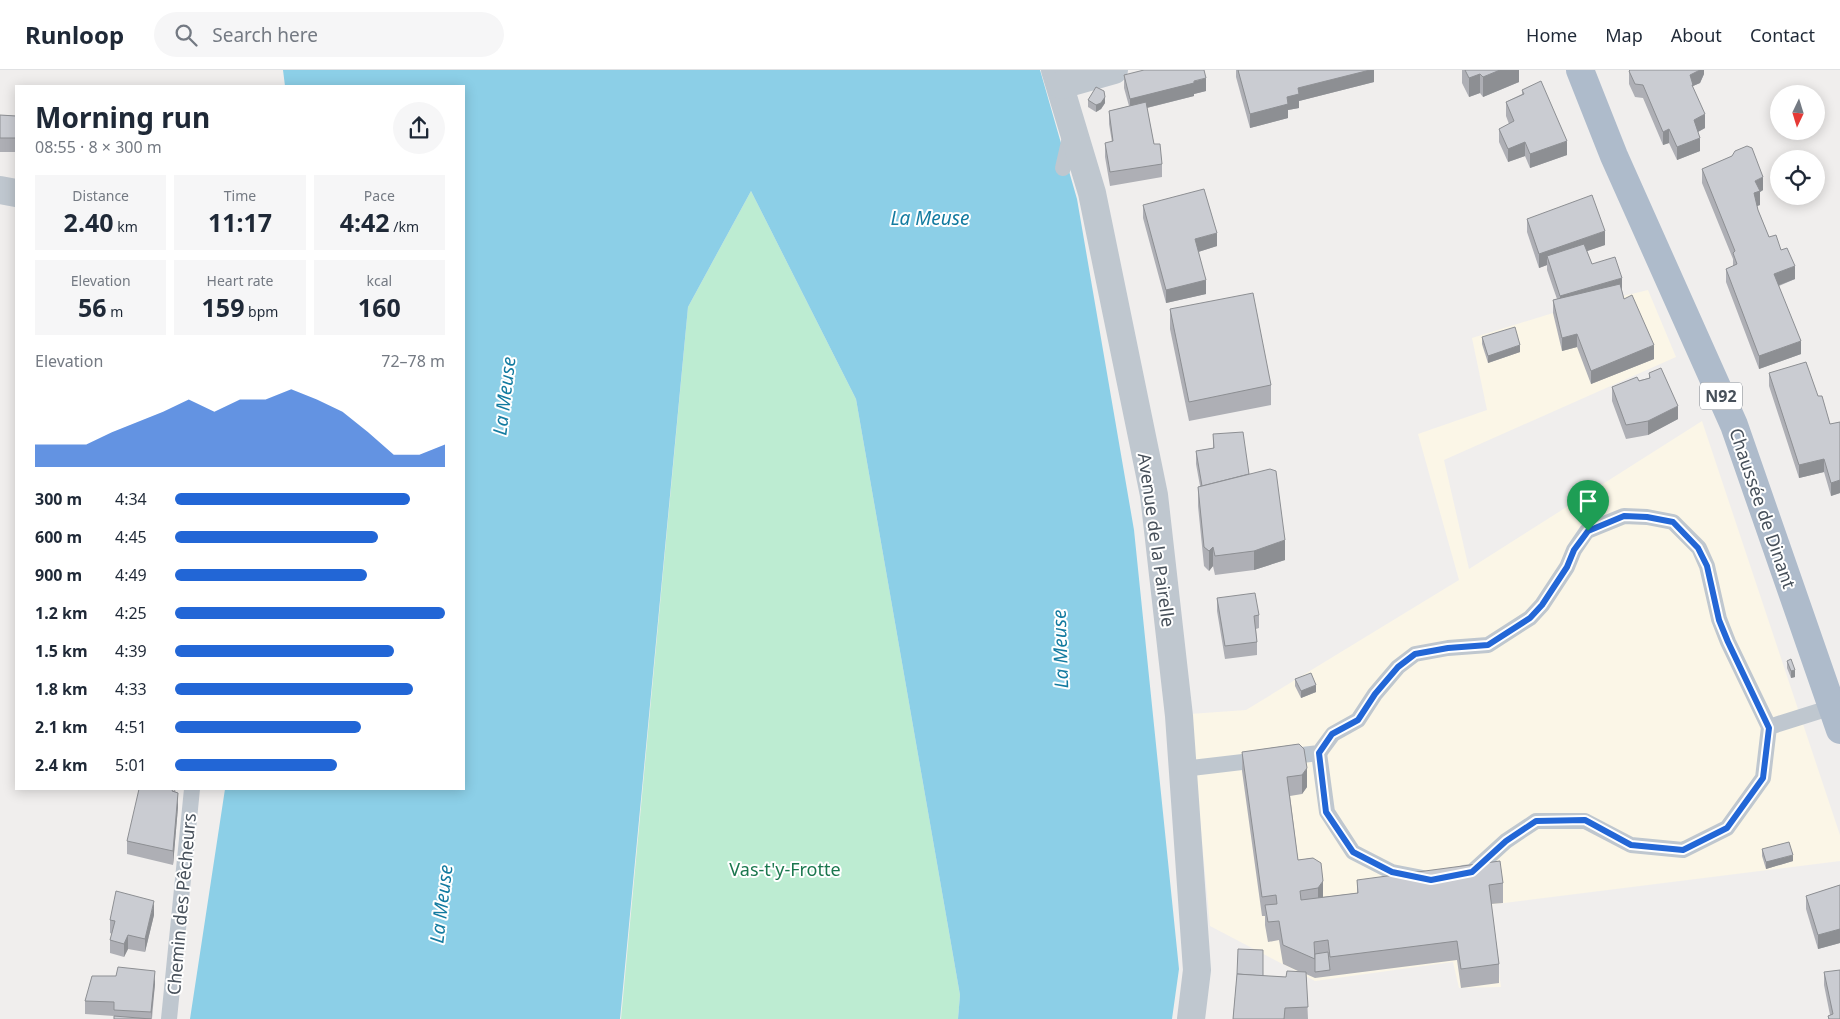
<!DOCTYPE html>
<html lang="en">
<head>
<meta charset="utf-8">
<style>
  body { margin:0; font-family:"Noto Sans",sans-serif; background:#f6f6f7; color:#1f2937; height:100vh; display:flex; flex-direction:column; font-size:19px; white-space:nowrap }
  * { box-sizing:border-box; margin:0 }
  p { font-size:16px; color:#747a83 }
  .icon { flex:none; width:28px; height:28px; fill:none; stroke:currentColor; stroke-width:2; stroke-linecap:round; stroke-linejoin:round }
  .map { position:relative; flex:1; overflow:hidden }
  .drawer { position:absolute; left:15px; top:15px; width:450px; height:705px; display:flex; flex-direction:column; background:#fff; border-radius:0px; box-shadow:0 2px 12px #0003 }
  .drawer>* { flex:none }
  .needle { width:32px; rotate:184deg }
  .tools { position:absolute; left:1770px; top:15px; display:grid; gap:10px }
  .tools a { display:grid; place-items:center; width:55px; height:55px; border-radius:50%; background:#fff; box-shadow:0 2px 12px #0003; font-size:25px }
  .pin { position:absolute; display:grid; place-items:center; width:42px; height:42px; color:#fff; margin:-51px -21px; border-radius:50% 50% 50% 0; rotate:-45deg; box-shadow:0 0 5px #0007 }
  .pin .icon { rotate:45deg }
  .round { display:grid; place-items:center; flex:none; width:52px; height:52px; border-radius:26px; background:#f6f6f7 }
  .overview { display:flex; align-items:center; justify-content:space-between; height:85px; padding:0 20px }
  h1 { font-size:28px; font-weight:700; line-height:38px }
  .stats { display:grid; grid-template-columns:repeat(3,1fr); gap:8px; height:85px; padding:5px 20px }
  .stats div { display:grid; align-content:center; border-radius:0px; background:#f6f6f7; text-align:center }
  .stats b { font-size:25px; font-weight:700 }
  .stats small { font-size:14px; font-weight:400 }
  .stats p { font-size:14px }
  .chart { height:140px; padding:10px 20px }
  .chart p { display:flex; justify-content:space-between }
  .chart svg { width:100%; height:90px; margin-top:5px; fill:#2266d6; opacity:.7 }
  ul { padding:0 20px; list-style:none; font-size:16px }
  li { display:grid; grid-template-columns:80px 60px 1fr; align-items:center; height:38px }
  li i { height:12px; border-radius:6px; background:#2266d6 }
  header { display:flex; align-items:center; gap:30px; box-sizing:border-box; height:70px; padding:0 25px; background:#fff; border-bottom:1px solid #e0e1e3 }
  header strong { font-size:24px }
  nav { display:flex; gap:28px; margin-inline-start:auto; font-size:18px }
  .search { width:350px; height:45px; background:#f6f6f7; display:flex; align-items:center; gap:12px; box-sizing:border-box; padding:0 18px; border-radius:28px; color:#747a83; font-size:19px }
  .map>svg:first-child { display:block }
  .commercial { fill:#fbf6e7 }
  .green { fill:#bdecd2 }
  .water { fill:#8ccfe7 }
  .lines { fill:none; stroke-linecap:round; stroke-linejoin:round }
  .service { stroke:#bfc7cf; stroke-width:16 }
  .minor { stroke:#bfc7cf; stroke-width:28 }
  .primary { stroke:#aebbcb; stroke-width:28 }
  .wall { fill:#aeafb5 }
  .shaded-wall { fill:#8d8f93 }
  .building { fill:#caccd2; stroke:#8d8f93 }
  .route-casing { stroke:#fff; stroke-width:10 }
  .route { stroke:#2266d6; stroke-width:6 }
  .labels { text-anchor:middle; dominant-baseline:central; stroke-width:4; stroke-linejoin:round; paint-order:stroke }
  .shield { fill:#fff; stroke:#7e848c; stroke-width:1 }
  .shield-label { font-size:16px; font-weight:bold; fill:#47505a }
  .street-label { font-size:18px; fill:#47505a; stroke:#fff }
  .park-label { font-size:18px; fill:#1b774e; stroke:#fff }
  .water-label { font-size:19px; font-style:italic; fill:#137ba0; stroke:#fff }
</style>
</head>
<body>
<header>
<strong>Runloop</strong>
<div class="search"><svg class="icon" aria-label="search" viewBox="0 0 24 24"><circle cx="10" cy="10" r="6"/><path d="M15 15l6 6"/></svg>Search here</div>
<nav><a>Home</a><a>Map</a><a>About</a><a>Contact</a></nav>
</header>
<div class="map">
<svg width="1840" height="949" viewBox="0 0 1840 949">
  <rect width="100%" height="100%" fill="#f0eeed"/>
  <path class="commercial" d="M1648 220 1676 287 1444 390 1469 499 1702 351 1840 765V791L1489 835 1501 917 1459 918 1453 892 1315 911 1210 856 1190 644 1246 640 1459 510 1418 364 1487 340 1472 268 1553 243Z"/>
  <path class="green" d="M751 121 856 329 960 925 958 949H621L688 237Z"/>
  <path class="water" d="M283 0H1040L1077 129 1134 460 1179 899 1172 949H958L960 925 856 329 751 121 688 237 620 949H190L225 719H464V16H285Z"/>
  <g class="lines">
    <g class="service">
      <path d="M1063 98 1071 63"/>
      <path d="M1769 657 1832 637"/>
      <path d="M1319 683 1327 742 1353 782 1392 802 1423 808"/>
      <path d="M1183 699 1319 683 1333 664 1358 650 1375 624 1398 597 1415 584 1448 578 1488 575 1530 548 1542 535 1567 497 1574 480 1587 461 1624 446 1647 447 1673 452 1699 478 1707 496 1719 549 1728 572 1769 657 1763 708 1727 758 1683 780 1631 775 1585 751H1536L1506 771 1472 802 1464 803"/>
      <path d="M169 949 192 719"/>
    </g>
    <g class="minor">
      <path d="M1055 0 1092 123 1154 425 1179 646 1197 900 1191 949"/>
      <path d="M1061 15 1114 0"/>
      <path d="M0 120 16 123"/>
    </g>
    <path class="primary" d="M1580 0 1614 86 1734 355 1840 660"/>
  </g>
  <g class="wall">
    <path d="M1236 0H1374V12L1299 31V38L1288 40V48L1250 58 1236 7Z"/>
    <path d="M1462 0H1519V12L1483 27 1480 23 1469 27 1462 13Z"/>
    <path d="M1704 0V4L1700 13 1693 16V19L1705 58 1698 62 1700 81 1677 90 1669 73 1663 75 1643 28 1635 27 1629 14V1Z"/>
    <path d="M1124 5 1206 21 1194 24V26L1147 38 1154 74 1162 94V107L1110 116 1105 87V73L1112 72 1109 54V41L1129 36 1124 18Z"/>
    <path d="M1522 20 1567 85 1530 98 1525 86 1508 92 1499 72V59L1509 54 1506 46V32L1522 24Z"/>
    <path d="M1088 30 1105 33 1101 39 1096 42 1088 37Z"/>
    <path d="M0 45 16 46V82H0Z"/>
    <path d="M1732 86 1763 120 1760 122V135L1757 136 1758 140 1769 167 1781 180 1795 209 1779 216 1801 284 1759 299 1726 212V199L1733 196V189L1702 113V99Z"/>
    <path d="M1143 135 1217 176 1198 182 1206 224 1166 233 1143 148Z"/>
    <path d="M1527 149 1605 175 1587 181 1592 194 1622 221 1624 229 1654 289 1591 314 1577 277 1562 281 1553 243V230L1557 229 1547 200V195L1539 198 1527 162Z"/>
    <path d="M1170 239 1271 315V335L1189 351 1170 259Z"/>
    <path d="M1482 267 1520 282 1488 293 1482 274Z"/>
    <path d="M1649 303 1678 349 1648 365 1626 369 1612 331V317L1649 308Z"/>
    <path d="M1769 303 1818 326 1830 354 1840 352V423L1831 426 1824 402 1799 408 1769 316Z"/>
    <path d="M1213 364 1249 404 1285 490 1254 500 1215 505 1213 496 1209 501 1204 496 1198 436V417L1200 416 1196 394V381L1213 378Z"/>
    <path d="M1217 528 1259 545V558L1256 559 1257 572V585L1225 589 1217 541Z"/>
    <path d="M1787 591 1795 607 1791 608 1787 598Z"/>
    <path d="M1295 609 1316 622 1301 628 1295 616Z"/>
    <path d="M1299 674 1307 717 1302 724 1290 726 1298 790 1313 788 1323 827 1357 823V810L1503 813V833L1491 834 1499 894V913L1461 918 1457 890 1315 908 1306 904 1308 949H1233L1237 904 1286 907 1300 902 1283 894 1279 870 1268 872 1265 855V846H1262L1242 701V682Z"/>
    <path d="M175 719 178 737 173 795 127 784V771Z"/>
    <path d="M1762 779 1793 791 1766 799 1762 786Z"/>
    <path d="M1840 815V873L1818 879 1806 839V826Z"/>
    <path d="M154 845 145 882 128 879 124 887 110 883V870L112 864 110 863V850Z"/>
    <path d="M1824 902 1840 949H1828V946L1830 945 1824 915Z"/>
    <path d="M155 914 152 949H114V946L85 944V931Z"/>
  </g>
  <g class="shaded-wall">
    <path d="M1370 0H1374V12L1299 31V38L1288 40V48L1250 58V44L1287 27 1298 18Z"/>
    <path d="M1500 0H1519V12L1483 27V7Z"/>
    <path d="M1700 0H1704V4L1700 13 1693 16V28L1690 5Z"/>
    <path d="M1480 4V23L1469 27V8Z"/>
    <path d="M1206 8V21L1194 24V26L1130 42V29Z"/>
    <path d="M1105 27V33L1101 39 1096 42V35Z"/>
    <path d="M1705 44V58L1694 64V50Z"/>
    <path d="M1669 59V73L1663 75V62Z"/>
    <path d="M1700 68V81L1677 90V77Z"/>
    <path d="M1567 71V85L1530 98V84Z"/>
    <path d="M1525 72V86L1508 92V79Z"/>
    <path d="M1763 107V120L1760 122V135L1754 137V123L1755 111Z"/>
    <path d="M1605 161V175L1549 194 1547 186V195L1539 198V184Z"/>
    <path d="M1217 163V176L1195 183V169Z"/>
    <path d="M1795 196V209L1774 217V204Z"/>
    <path d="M1622 208V222L1560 239V226Z"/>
    <path d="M1206 210V224L1166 233V220Z"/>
    <path d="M1577 264V277L1562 281V268Z"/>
    <path d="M1801 271V284L1759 299V286Z"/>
    <path d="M1520 275V282L1488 293V286Z"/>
    <path d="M1654 275V289L1591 314V301Z"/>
    <path d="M1678 336V349L1648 365V351Z"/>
    <path d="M1824 389V402L1799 408V395Z"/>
    <path d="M1840 410V423L1831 426V413Z"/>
    <path d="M1285 470V490L1254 500V481Z"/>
    <path d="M1213 477V496L1209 501V481Z"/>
    <path d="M1795 600V607L1791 608V601Z"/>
    <path d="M1316 615V622L1301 628V621Z"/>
    <path d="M1307 698V717L1302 724V705Z"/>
    <path d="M178 723V737L173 795V781Z"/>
    <path d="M1793 785V791L1766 799V792Z"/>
    <path d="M1323 811V830L1318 838V818Z"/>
    <path d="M154 831V845L145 882V869Z"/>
    <path d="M1840 859V873L1818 879V865Z"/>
    <path d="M128 865V879L124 887V874Z"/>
    <path d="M155 901V914L151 949V942Z"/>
  </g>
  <g class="building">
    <path d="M1144 0H1204L1206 8 1194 11V13L1130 29 1124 5Z"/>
    <path d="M1238 0H1370L1298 18 1299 24 1287 27 1288 34 1250 44Z"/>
    <path d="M1465 0H1500L1483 7 1480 4 1469 8Z"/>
    <path d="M1630 0H1700L1690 5 1693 15H1692L1705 44 1694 50 1700 68 1677 77 1669 59 1663 62 1643 15 1635 14 1629 1Z"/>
    <path d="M1541 11 1567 71 1530 84 1525 72 1508 79 1499 59 1514 51 1506 32 1524 24 1522 20Z"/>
    <path d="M1096 17 1104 21 1105 27 1101 33 1096 35 1088 30Z"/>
    <path d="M1146 32 1154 74H1160L1162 94 1110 102 1105 73 1113 71 1109 41Z"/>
    <path d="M0 45 16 46V68H0Z"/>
    <path d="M1747 76 1752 78 1763 107 1755 111 1760 121 1754 123 1758 140 1769 167 1776 165 1781 180 1787 178 1795 196 1774 204 1801 271 1759 286 1726 199 1737 194 1733 183 1735 181 1702 99 1732 86 1735 81Z"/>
    <path d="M1204 119 1217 163 1195 169 1206 210 1166 220 1143 135Z"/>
    <path d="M1592 125 1605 161 1539 184 1527 149Z"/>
    <path d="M1584 174 1592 194 1615 187 1622 208 1560 226 1547 186Z"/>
    <path d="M1620 214 1624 229 1632 225 1654 275 1591 301 1577 264 1562 268 1553 230Z"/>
    <path d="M1253 223 1271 315 1189 332 1170 239Z"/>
    <path d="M1515 257 1520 275 1488 286 1482 267Z"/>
    <path d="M1806 292 1818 326H1822L1830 354 1840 352V410L1831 413 1824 389 1799 395 1769 303Z"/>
    <path d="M1661 298 1678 336 1648 351 1626 355 1612 317 1637 307 1639 311 1650 308 1649 303Z"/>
    <path d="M1243 362 1249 404 1202 416 1196 381 1214 378 1213 364Z"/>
    <path d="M1270 399 1276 401 1285 470 1254 481 1215 486 1213 477 1209 481 1204 477 1198 417Z"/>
    <path d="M1255 523 1259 545 1254 546 1257 572 1225 576 1217 528Z"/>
    <path d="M1791 589 1795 600 1791 601 1787 591Z"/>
    <path d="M1311 603 1316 615 1301 621 1295 609Z"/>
    <path d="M1299 674 1304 679 1307 698 1302 705 1287 707 1298 790 1313 788 1321 793 1323 811 1318 818 1300 821 1301 830 1358 823 1357 810 1500 791 1503 813 1489 815 1499 894 1461 899 1457 871 1330 887 1328 870 1314 872 1315 889 1283 875 1279 851 1268 852 1265 835 1277 834 1276 825 1262 827 1242 682Z"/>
    <path d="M139 719H173L172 721 178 723 173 781 127 771Z"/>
    <path d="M1789 772 1793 785 1766 792 1762 779Z"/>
    <path d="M1840 815V859L1818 865 1806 826Z"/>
    <path d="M116 821 154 831 145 869 128 865 124 874 110 870 115 851 110 850Z"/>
    <path d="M1238 879 1263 880V906L1237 904Z"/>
    <path d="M1328 882 1330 900 1315 902V884Z"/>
    <path d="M118 897 155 901 151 942 114 940V932L85 931 92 906H116Z"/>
    <path d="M1840 900V949H1829L1828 946 1833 944 1824 902Z"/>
    <path d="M1287 901 1306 902 1308 937 1285 938 1284 949H1233L1237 904 1286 907Z"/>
    <path d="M114 946 151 949H114Z"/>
  </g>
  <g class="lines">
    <defs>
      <path id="route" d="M1624 446 1647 447 1673 452 1698 478 1707 496 1719 550 1728 572 1769 658 1763 708 1727 758 1683 780 1631 775 1585 750 1536 751 1506 771 1472 802 1431 810 1392 802 1353 782 1326 742 1319 683 1332 664 1358 650 1375 624 1398 597 1415 584 1448 578 1488 575 1530 548 1542 535 1567 497 1574 480 1588 461Z"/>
    </defs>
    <use href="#route" class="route-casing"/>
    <use href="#route" class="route"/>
  </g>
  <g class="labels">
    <rect class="shield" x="1700" y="312.5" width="42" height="27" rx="4"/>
    <g class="shield-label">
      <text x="1721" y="326">N92</text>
    </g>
    <g class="street-label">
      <text transform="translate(1763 438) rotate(71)">Chaussée de Dinant</text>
      <text transform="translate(1157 470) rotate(82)">Avenue de la Pairelle</text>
      <text transform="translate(181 834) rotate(-85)">Chemin des Pêcheurs</text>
    </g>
    <g class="park-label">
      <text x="785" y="799">Vas-t'y-Frotte</text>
    </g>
    <g class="water-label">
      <text x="930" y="148">La Meuse</text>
      <text transform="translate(504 326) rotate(-83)">La Meuse</text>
      <text transform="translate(1060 579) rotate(-92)">La Meuse</text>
      <text transform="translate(441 834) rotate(-83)">La Meuse</text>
    </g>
  </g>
</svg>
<div class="tools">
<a><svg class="needle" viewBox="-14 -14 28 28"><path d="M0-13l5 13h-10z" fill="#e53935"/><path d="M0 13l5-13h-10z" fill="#747a83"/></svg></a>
<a><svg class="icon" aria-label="locate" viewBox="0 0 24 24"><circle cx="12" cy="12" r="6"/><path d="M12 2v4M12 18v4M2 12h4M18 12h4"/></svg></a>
</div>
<div class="pin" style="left:1588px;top:461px;background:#1e9e55"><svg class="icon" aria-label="arrive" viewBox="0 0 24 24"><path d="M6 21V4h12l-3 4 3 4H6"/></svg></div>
<section class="drawer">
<div class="overview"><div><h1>Morning run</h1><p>08:55 · 8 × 300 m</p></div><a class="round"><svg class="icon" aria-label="share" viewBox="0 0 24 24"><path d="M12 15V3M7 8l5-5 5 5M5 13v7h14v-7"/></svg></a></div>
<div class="stats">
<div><p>Distance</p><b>2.40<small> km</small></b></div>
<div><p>Time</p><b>11:17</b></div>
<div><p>Pace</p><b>4:42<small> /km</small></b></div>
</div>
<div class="stats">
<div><p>Elevation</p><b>56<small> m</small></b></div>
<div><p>Heart rate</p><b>159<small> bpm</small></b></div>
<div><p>kcal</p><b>160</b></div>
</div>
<div class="chart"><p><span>Elevation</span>72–78 m</p>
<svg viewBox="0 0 160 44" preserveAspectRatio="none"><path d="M0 44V33L10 33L20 33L30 27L40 22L50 17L60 11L70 17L80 11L90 11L100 6L110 11L120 17L130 27L140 38L150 38L160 33V44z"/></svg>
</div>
<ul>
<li><b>300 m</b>4:34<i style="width:87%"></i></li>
<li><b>600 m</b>4:45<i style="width:75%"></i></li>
<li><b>900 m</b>4:49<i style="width:71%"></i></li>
<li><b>1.2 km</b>4:25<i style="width:100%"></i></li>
<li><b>1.5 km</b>4:39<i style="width:81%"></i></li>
<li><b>1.8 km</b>4:33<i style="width:88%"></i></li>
<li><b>2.1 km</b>4:51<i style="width:69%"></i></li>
<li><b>2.4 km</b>5:01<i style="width:60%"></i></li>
</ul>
</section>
</div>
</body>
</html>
